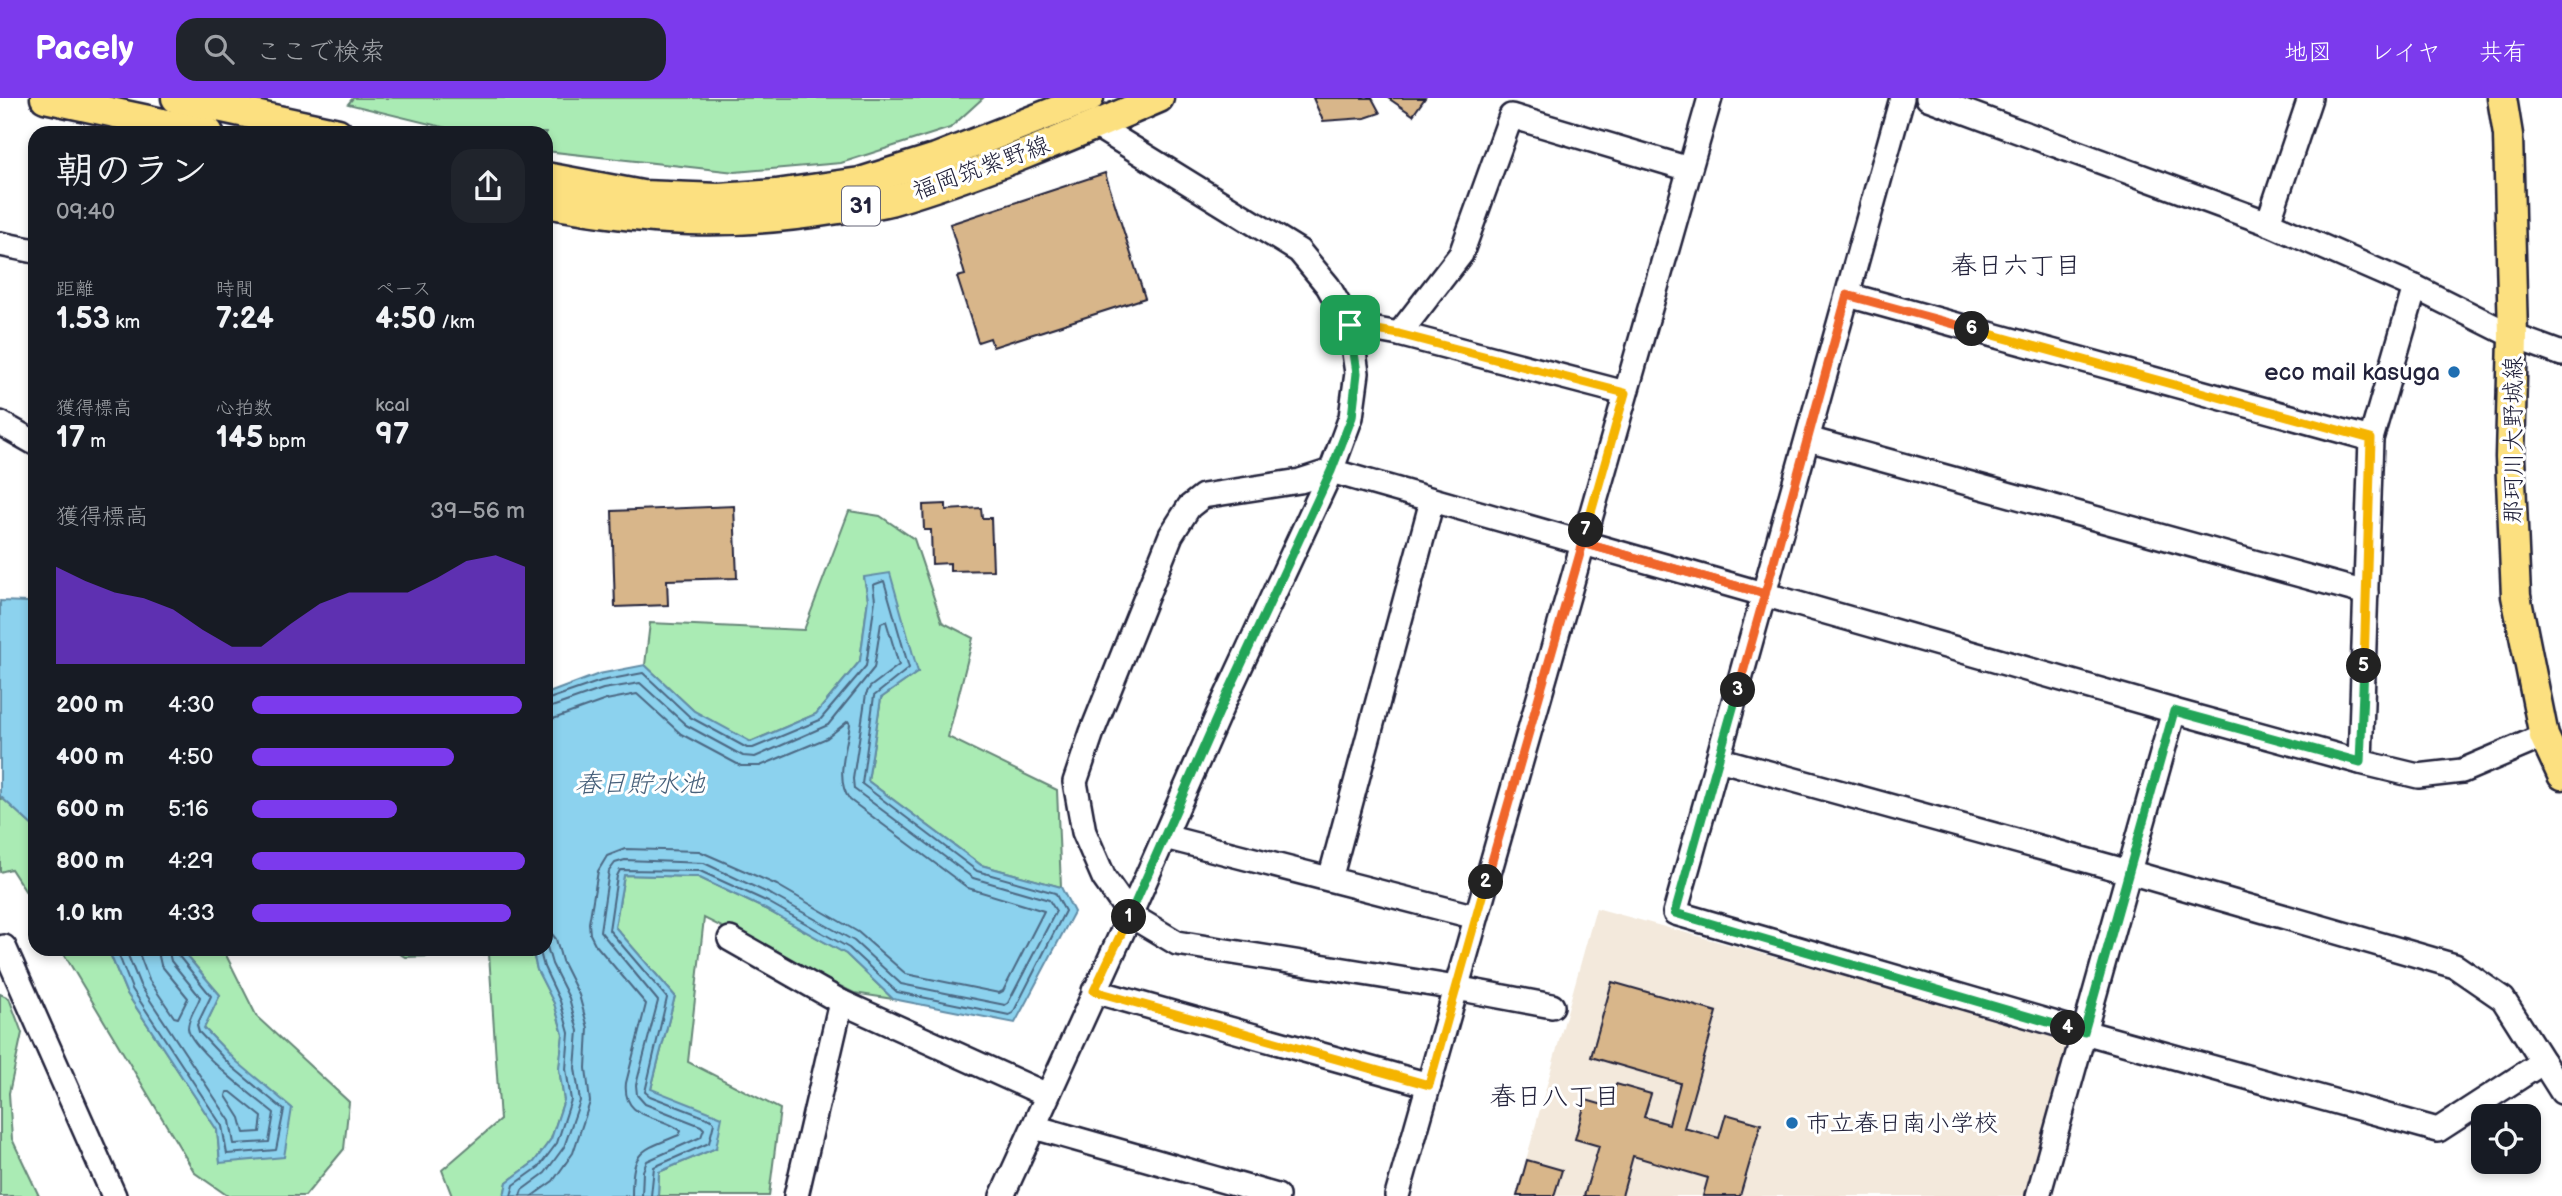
<!DOCTYPE html>
<html lang="ja">
<head>
<meta charset="utf-8">
<style>
  body { margin:0; font-family:"Balsamiq Sans","Klee One",sans-serif; background:#20242c; color:#f1f3f6; height:100vh; display:flex; flex-direction:column; font-size:26px; white-space:nowrap }
  * { box-sizing:border-box; margin:0 }
  p { font-size:23px; color:#9ea1a6 }
  .icon { flex:none; width:38px; height:38px; fill:none; stroke:currentColor; stroke-width:2; stroke-linecap:round; stroke-linejoin:round }
  .map { position:relative; flex:1; overflow:hidden }
  .panel { position:absolute; left:28px; top:28px; width:525px; height:830px; display:flex; flex-direction:column; background:#171b24; border-radius:21px; box-shadow:0 4px 10px #0003 }
  .panel>* { flex:none }
  .fabs { position:absolute; left:2471px; top:1006px; display:grid; gap:14px }
  .fabs a { display:grid; place-items:center; width:70px; height:70px; border-radius:14px; background:#171b24; box-shadow:0 4px 10px #0003; font-size:35px }
  .pin { position:absolute; display:grid; place-items:center; width:60px; height:60px; color:#fff; margin:-30px; border-radius:14px; box-shadow:0 4px 10px #0006 }
  .km { position:absolute; width:35px; height:35px; margin:-18px; border-radius:50%; background:#222; color:#fff; font-size:19px; line-height:35px; text-align:center }
  .round { display:grid; place-items:center; flex:none; width:74px; height:74px; border-radius:21px; background:#20242c }
  .head { display:flex; align-items:center; justify-content:space-between; height:119px; padding:0 28px }
  h1 { font-size:38px; font-weight:700; line-height:52px }
  .figures { display:grid; grid-template-columns:repeat(3,1fr); gap:10px; height:119px; padding:7px 28px }
  .figures div { display:grid; align-content:center }
  .figures b { font-size:30px; font-weight:700 }
  .figures small { font-size:19px; font-weight:400 }
  .figures p { font-size:19px }
  .chart { height:196px; padding:14px 28px }
  .chart p { display:flex; justify-content:space-between }
  .chart svg { width:100%; height:126px; margin-top:7px; fill:#7c3aed; opacity:.7 }
  ul { padding:0 28px; list-style:none; font-size:23px }
  li { display:grid; grid-template-columns:112px 84px 1fr; align-items:center; height:52px }
  li i { height:18px; border-radius:9px; background:#7c3aed }
  header { display:flex; align-items:center; gap:42px; box-sizing:border-box; height:98px; padding:0 35px; background:#7c3aed; color:#fff }
  header strong { font-size:33px }
  nav { display:flex; gap:38px; margin-inline-start:auto; font-size:24px }
  .search { width:490px; height:63px; background:#20242c; display:flex; align-items:center; gap:18px; box-sizing:border-box; padding:0 24px; border-radius:21px; color:#9ea1a6; font-size:26px }
  .map>svg:first-child { display:block }
  .built { fill:#f3e9dc }
  .green { fill:#aaebb4; stroke:#668678; stroke-width:2 }
  .water { fill:#8cd2ee; stroke:#628ca6; stroke-width:2 }
  .lines { fill:none; stroke-linecap:round; stroke-linejoin:round }
  .shore { stroke:#4c6883; stroke-width:2 }
  .building { fill:#d8b68a; stroke:#22223b; stroke-width:2 }
  .minor-casing { stroke:#22223b; stroke-width:28 }
  .major-casing { stroke:#22223b; stroke-width:33 }
  .minor { stroke:#fff; stroke-width:23 }
  .major { stroke:#fce080; stroke-width:28 }
  .split-1-casing { stroke:#fff; stroke-width:14 }
  .split-2-casing { stroke:#fff; stroke-width:14 }
  .split-3-casing { stroke:#fff; stroke-width:14 }
  .split-4-casing { stroke:#fff; stroke-width:14 }
  .split-5-casing { stroke:#fff; stroke-width:14 }
  .split-6-casing { stroke:#fff; stroke-width:14 }
  .split-7-casing { stroke:#fff; stroke-width:14 }
  .split-8-casing { stroke:#fff; stroke-width:14 }
  .split-1 { stroke:#22a559; stroke-width:9 }
  .split-2 { stroke:#f5b400; stroke-width:9 }
  .split-3 { stroke:#f0652b; stroke-width:9 }
  .split-4 { stroke:#22a559; stroke-width:9 }
  .split-5 { stroke:#22a559; stroke-width:9 }
  .split-6 { stroke:#f5b400; stroke-width:9 }
  .split-7 { stroke:#f0652b; stroke-width:9 }
  .split-8 { stroke:#f5b400; stroke-width:9 }
  .poi-dot { fill:#1f6fb2; stroke:#fff; stroke-width:2.5 }
  .labels { text-anchor:middle; dominant-baseline:central; stroke-width:6; stroke-linejoin:round; paint-order:stroke }
  .shield { fill:#fff; stroke:#646476; stroke-width:2 }
  .shield-label { font-size:23px; font-weight:bold; fill:#22223b }
  .street-label { font-size:24px; fill:#22223b; stroke:#fff }
  .poi-label { font-size:24px; fill:#22223b; stroke:#fff; text-anchor:end }
  .neighbourhood-label { font-size:26px; fill:#22223b; stroke:#fff }
  .water-label { font-size:26px; font-style:italic; fill:#47607a; stroke:#fff }
</style>
</head>
<body>
<header>
<strong>Pacely</strong>
<div class="search"><svg class="icon" aria-label="search" viewBox="0 0 24 24"><circle cx="10" cy="10" r="6"/><path d="M15 15l6 6"/></svg>ここで検索</div>
<nav><a>地図</a><a>レイヤ</a><a>共有</a></nav>
</header>
<div class="map">
<svg width="2562" height="1098" viewBox="0 0 2562 1098">
  <rect width="100%" height="100%" fill="#fff"/>
  <filter id="ink" filterUnits="userSpaceOnUse"><feTurbulence type="fractalNoise" baseFrequency=".0143" numOctaves="2"/><feDisplacementMap in="SourceGraphic" scale="14" xChannelSelector="R" yChannelSelector="G"/><feConvolveMatrix kernelMatrix="1 2 1 2 8 2 1 2 1" color-interpolation-filters="sRGB"/></filter>
  <g filter="url(#ink)">
    <path class="built" d="M1596 810 2060 938 2067 952 2027 1098H1516Z"/>
    <g class="green">
      <path d="M353 0H983L950 30 841 65 735 74 546 53V35H467L348 6Z"/>
      <path d="M849 413 880 418 914 441 942 524 973 540 948 639 1057 692 1061 789 981 767 868 683 881 600 918 574 864 479 868 501 860 563 816 616 750 644 694 613 645 567 650 525 804 532Z"/>
      <path d="M0 698 35 730V808L11 771 0 774Z"/>
      <path d="M624 777 698 779 765 811 846 856 893 901 854 895 704 820 688 964 780 1011 769 1098H658L659 1074 716 1050 651 991 675 898 615 829Z"/>
      <path d="M61 851H108L126 894 217 1032 220 1065 236 963 204 930 220 897 181 851H223L257 919 349 1004 344 1051 305 1098H228L195 1075Z"/>
      <path d="M392 851H532L537 872 554 905 563 937 559 971 564 1002 551 1041 534 1064 507 1084 504 1098H452L442 1072 500 1022 489 856 405 859Z"/>
      <path d="M0 896 9 900 22 935 9 995 12 1041 39 1098H0Z"/>
    </g>
    <g class="water">
      <path d="M890 475 918 574 881 600 868 683 981 767 1061 789 1074 814 1015 925 893 901 846 856 765 811 698 779 624 777 615 829 675 898 651 991 722 1019 716 1050 659 1074 658 1098H504L507 1084 534 1064 551 1041 564 1002 559 971 563 936 554 905 537 872 532 851 546 850V596L599 576 645 567 694 613 751 644 816 616 860 563 868 501 864 479Z"/>
      <path d="M35 497V730L0 698V503L28 504Z"/>
      <path d="M108 851H181L220 897 204 930 236 963 292 1010 284 1059 220 1065 217 1032 126 894Z"/>
    </g>
    <g class="lines">
      <g class="shore">
        <path d="M546 602 601 583 643 575 690 619 747 650H753L820 622 866 568 875 502 873 487 884 483 909 570 874 598 862 686 977 773 1055 795 1065 813 1013 915 1009 917 897 894 849 850 768 804 700 773 620 772 617 778 609 832 667 900 645 994 650 998 712 1022 714 1025 709 1045 654 1069 651 1098"/>
        <path d="M546 611 603 591 640 585 686 627 743 658 755 659 828 627 874 570 881 525 886 523 899 567 870 589 866 596 853 681 854 691 973 780 1049 802 1056 813 1008 905 1005 907 901 886 854 843 772 797 704 765 625 762 615 765 609 773 600 833 658 903 636 987 637 997 645 1006 701 1028 704 1031 701 1039 647 1063 643 1073 642 1098"/>
        <path d="M546 621 556 620 606 602 637 596 681 636 741 668H760L827 640 848 623 850 626C847 649 834 682 850 702L968 790 1044 813 1003 893 999 895 906 876 858 834 777 787 699 753 625 751 607 758 598 773 589 825 590 836 595 846 646 906 626 985C622 1023 661 1016 681 1033L679 1037C640 1053 632 1052 632 1098"/>
        <path d="M116 850 132 891 222 1028 227 1056 276 1052 284 1012 231 968 199 934 197 927 211 898 178 857 176 850"/>
        <path d="M125 850 140 887 230 1023 234 1046 269 1044 274 1015C257 1001 189 950 188 930 188 919 197 909 200 899L171 863 168 850"/>
        <path d="M137 850 149 882 174 919 178 920 188 900 161 867 157 850"/>
        <path d="M227 994H231L262 1019 260 1034 244 1035 240 1020 226 998Z"/>
        <path d="M511 1098 514 1087 539 1069 557 1045 571 1002 566 971 569 935 560 903 544 869 539 850"/>
        <path d="M520 1098 522 1092 545 1075 564 1049 580 1003 575 970 578 933 569 900 552 866 546 845"/>
        <path d="M532 1098 553 1083 573 1055 590 1004 586 970 588 930 579 897 562 863 556 841 546 829"/>
      </g>
    </g>
    <g class="building">
      <path d="M1313 0H1372L1380 15 1365 20 1323 23Z"/>
      <path d="M1388 0H1425L1413 17Z"/>
      <path d="M1105 75 1145 200 993 249 990 240 978 244 957 179 965 177 950 126Z"/>
      <path d="M946 406V412L981 410 982 420H991L993 472 950 473V465L932 466 931 432H924L923 407Z"/>
      <path d="M734 408 737 480 667 482 668 507 615 509 612 413Z"/>
      <path d="M1612 884 1717 914 1684 1030 1719 1040 1726 1016 1761 1026 1740 1098H1703L1708 1080 1633 1058 1622 1098H1584L1599 1048 1575 1041 1586 1002 1610 1009 1616 986 1651 996 1644 1019 1669 1026 1680 985 1591 959Z"/>
      <path d="M1527 1062 1562 1072 1554 1098H1517Z"/>
    </g>
    <g class="lines">
      <defs>
        <g id="minor">
          <path d="M1902 0 1675 815 2084 934 2438 1032 2543 964"/>
          <path d="M1928 0 2268 125 2415 189 2513 238 2562 256"/>
          <path d="M2268 125 2310 0"/>
          <path d="M0 146 35 153"/>
          <path d="M1848 197 2371 341"/>
          <path d="M1350 227 1399 236 1625 295"/>
          <path d="M1399 236 1461 156 1511 18 1689 71"/>
          <path d="M0 325 35 345"/>
          <path d="M1808 341 2366 495"/>
          <path d="M1718 661 2129 774 2455 868 2503 901 2562 994"/>
          <path d="M2360 664 2371 341 2415 189"/>
          <path d="M1165 739 1476 819"/>
          <path d="M1330 781 1432 403"/>
          <path d="M730 841 841 904 1047 997"/>
          <path d="M4 849 114 1098"/>
          <path d="M1094 893 1429 987"/>
          <path d="M1552 908 1456 890 1177 845 1130 817 1104 780 1084 734 1075 684 1092 634 1171 437 1189 409 1203 398 1300 383 1331 373 2174 613 2360 664 2418 678 2462 673 2544 638"/>
          <path d="M1034 1029 1277 1098"/>
          <path d="M796 1098 841 904"/>
          <path d="M1002 1098 1130 817 1221 610 1331 373 1351 319 1357 275 1350 227 1328 188 1299 153 1095 27"/>
          <path d="M1397 1098 1710 0"/>
          <path d="M2038 1098 2174 613"/>
        </g>
        <g id="major">
          <path d="M45 0 209 35"/>
          <path d="M176 0 338 35"/>
          <path d="M2502 0 2508 37 2513 238 2510 359 2516 498 2544 638 2562 677"/>
          <path d="M546 79 642 97 719 100 776 96 860 84 936 60 1089 0"/>
          <path d="M546 105C648 124 729 129 832 112 851 109 871 108 890 103 982 76 1071 38 1159 0"/>
        </g>
      </defs>
      <use href="#minor" class="minor-casing"/>
      <use href="#major" class="major-casing"/>
      <use href="#minor" class="minor"/>
      <use href="#major" class="major"/>
    </g>
  </g>
  <g class="lines" filter="url(#ink)">
    <defs>
      <path id="split-1" d="M1129 819 1221 610 1331 373 1352 319 1357 275 1350 227"/>
      <path id="split-2" d="M1129 819 1094 893 1429 987 1486 784"/>
      <path id="split-3" d="M1486 784 1583 445 1765 496 1738 592"/>
      <path id="split-4" d="M1738 592 1675 815 2068 930"/>
      <path id="split-5" d="M2068 930 2084 934 2174 613 2360 664 2364 568"/>
      <path id="split-6" d="M1972 231 2371 341 2364 568"/>
      <path id="split-7" d="M1586 432 1583 445 1765 496 1847 197 1972 231"/>
      <path id="split-8" d="M1350 227 1399 236 1625 295 1586 432"/>
    </defs>
    <use href="#split-1" class="split-1-casing"/>
    <use href="#split-2" class="split-2-casing"/>
    <use href="#split-3" class="split-3-casing"/>
    <use href="#split-4" class="split-4-casing"/>
    <use href="#split-5" class="split-5-casing"/>
    <use href="#split-6" class="split-6-casing"/>
    <use href="#split-7" class="split-7-casing"/>
    <use href="#split-8" class="split-8-casing"/>
    <use href="#split-1" class="split-1"/>
    <use href="#split-2" class="split-2"/>
    <use href="#split-3" class="split-3"/>
    <use href="#split-4" class="split-4"/>
    <use href="#split-5" class="split-5"/>
    <use href="#split-6" class="split-6"/>
    <use href="#split-7" class="split-7"/>
    <use href="#split-8" class="split-8"/>
  </g>
  <g class="poi-dot">
    <circle cx="2454" cy="274" r="7"/>
    <circle cx="1792" cy="1025" r="7"/>
  </g>
  <g class="labels">
    <rect class="shield" x="842" y="88.5" width="38" height="39" rx="5"/>
    <g class="shield-label">
      <text x="861" y="108">31</text>
    </g>
    <g class="street-label">
      <text transform="translate(981 70) rotate(-20)">福岡筑紫野線</text>
      <text transform="translate(2513 342) rotate(-90)">那珂川大野城線</text>
    </g>
    <g class="poi-label">
      <text x="2440" y="274">eco mail kasuga</text>
      <text x="1806" y="1025" text-anchor="start">市立春日南小学校</text>
    </g>
    <g class="neighbourhood-label">
      <text x="2016" y="168">春日六丁目</text>
      <text x="1555" y="999">春日八丁目</text>
    </g>
    <g class="water-label">
      <text x="640" y="686">春日貯水池</text>
    </g>
  </g>
</svg>
<div class="fabs">
<a><svg class="icon" aria-label="locate" viewBox="0 0 24 24"><circle cx="12" cy="12" r="6"/><path d="M12 2v4M12 18v4M2 12h4M18 12h4"/></svg></a>
</div>
<div class="pin" style="left:1350px;top:227px;background:#1e9e55"><svg class="icon" aria-label="arrive" viewBox="0 0 24 24"><path d="M6 21V4h12l-3 4 3 4H6"/></svg></div>
<b class="km" style="left:1129px;top:819px">1</b>
<b class="km" style="left:1486px;top:784px">2</b>
<b class="km" style="left:1738px;top:592px">3</b>
<b class="km" style="left:2068px;top:930px">4</b>
<b class="km" style="left:2364px;top:568px">5</b>
<b class="km" style="left:1972px;top:231px">6</b>
<b class="km" style="left:1586px;top:432px">7</b>
<section class="panel">
<div class="head"><div><h1>朝のラン</h1><p>09:40</p></div><a class="round"><svg class="icon" aria-label="share" viewBox="0 0 24 24"><path d="M12 15V3M7 8l5-5 5 5M5 13v7h14v-7"/></svg></a></div>
<div class="figures">
<div><p>距離</p><b>1.53<small> km</small></b></div>
<div><p>時間</p><b>7:24</b></div>
<div><p>ペース</p><b>4:50<small> /km</small></b></div>
</div>
<div class="figures">
<div><p>獲得標高</p><b>17<small> m</small></b></div>
<div><p>心拍数</p><b>145<small> bpm</small></b></div>
<div><p>kcal</p><b>97</b></div>
</div>
<div class="chart"><p><span>獲得標高</span>39–56 m</p>
<svg viewBox="0 0 160 44" preserveAspectRatio="none"><path d="M0 44V10L10 15L20 19L30 21L40 25L50 32L60 38L70 38L80 30L90 23L100 19L110 19L120 19L130 14L140 8L150 6L160 10V44z"/></svg>
</div>
<ul>
<li><b>200 m</b>4:30<i style="width:99%"></i></li>
<li><b>400 m</b>4:50<i style="width:74%"></i></li>
<li><b>600 m</b>5:16<i style="width:53%"></i></li>
<li><b>800 m</b>4:29<i style="width:100%"></i></li>
<li><b>1.0 km</b>4:33<i style="width:95%"></i></li>
</ul>
</section>
</div>
</body>
</html>
